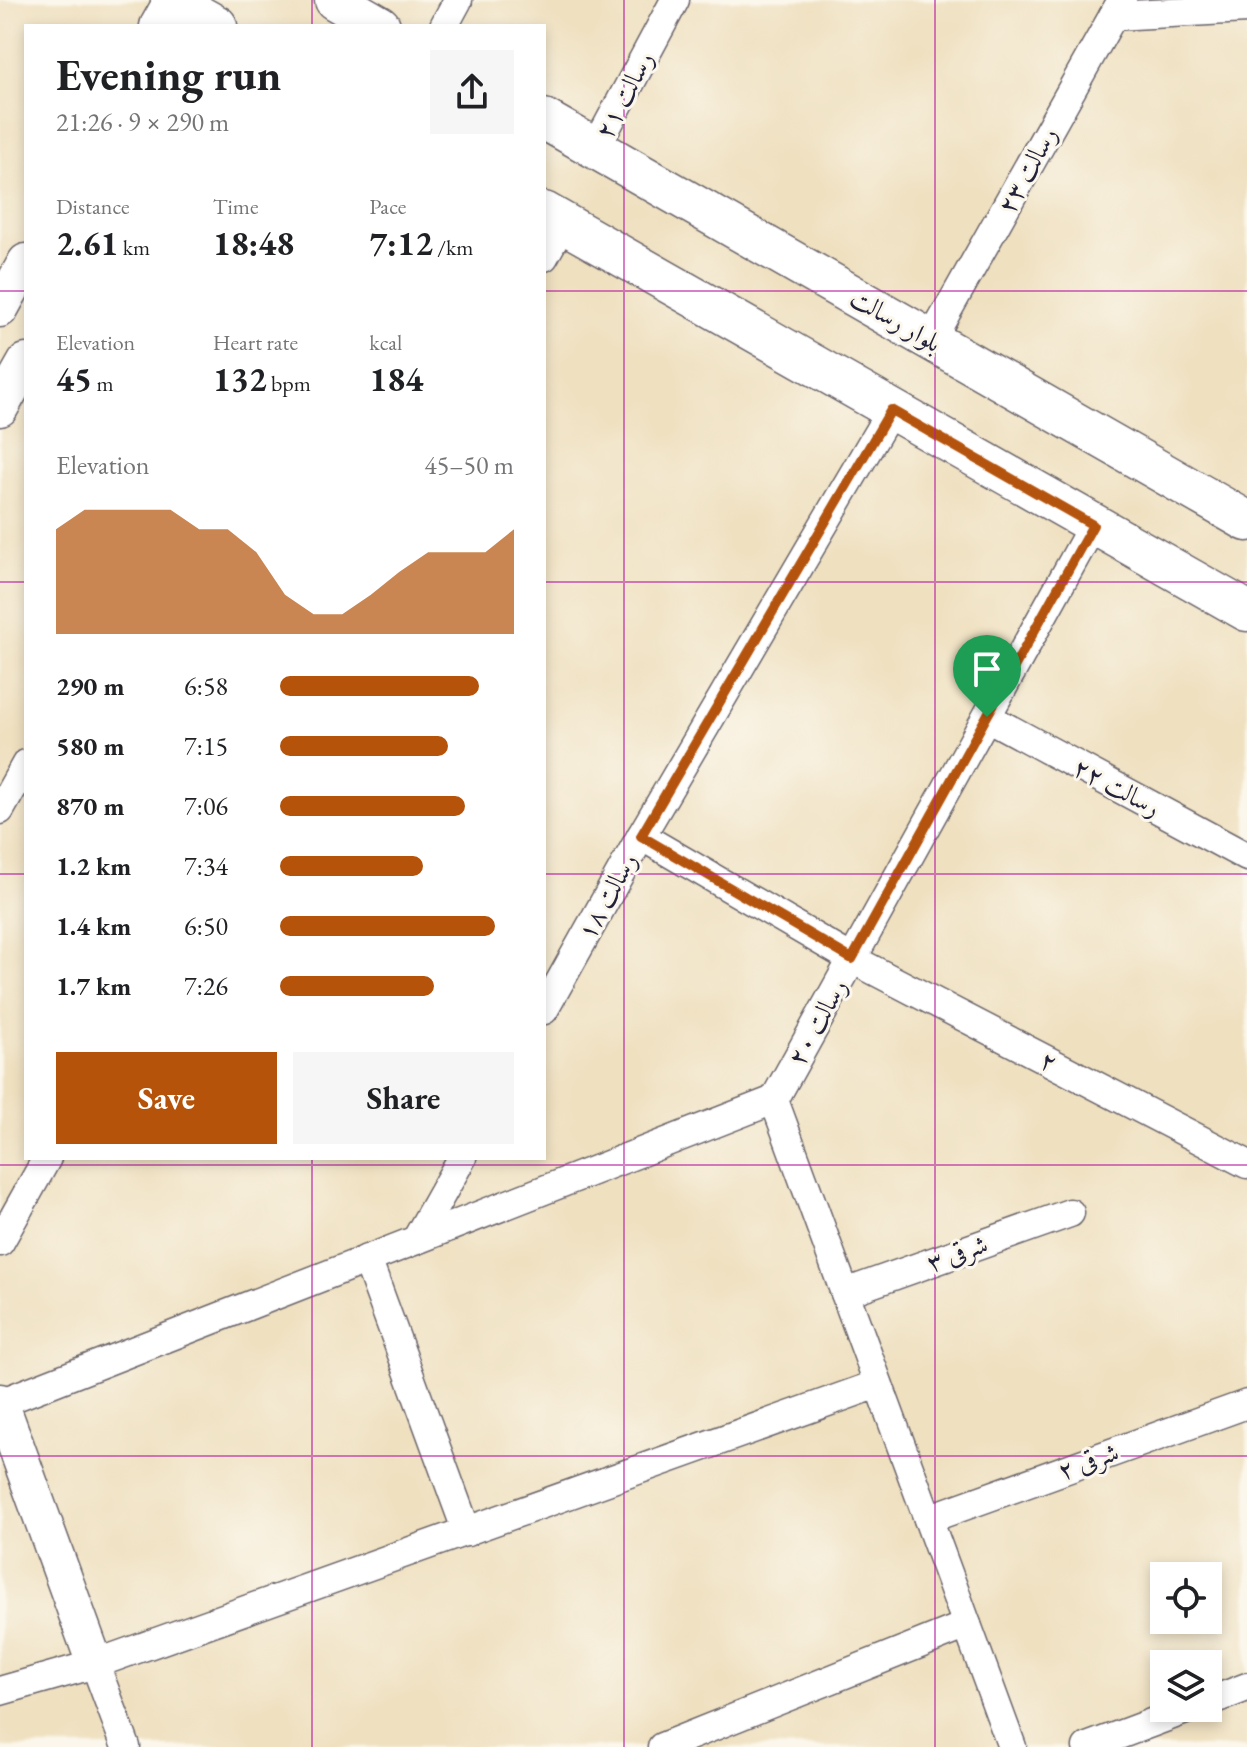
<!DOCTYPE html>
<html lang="en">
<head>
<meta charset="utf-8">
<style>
  body { margin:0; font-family:"EB Garamond",Amiri,serif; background:#f6f6f6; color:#202124; height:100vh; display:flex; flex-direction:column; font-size:30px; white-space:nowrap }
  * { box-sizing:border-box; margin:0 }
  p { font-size:26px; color:#757577 }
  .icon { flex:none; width:44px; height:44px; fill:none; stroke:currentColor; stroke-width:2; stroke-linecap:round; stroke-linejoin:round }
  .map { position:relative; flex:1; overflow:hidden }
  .sheet { position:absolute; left:24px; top:24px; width:522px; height:1136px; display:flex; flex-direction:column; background:#fff; border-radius:0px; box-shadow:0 4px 12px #0003 }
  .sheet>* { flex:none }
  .controls { position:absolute; left:1150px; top:1562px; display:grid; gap:16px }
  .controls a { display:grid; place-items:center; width:72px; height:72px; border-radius:0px; background:#fff; box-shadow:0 4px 12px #0003; font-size:40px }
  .pin { position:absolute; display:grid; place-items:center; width:68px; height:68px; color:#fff; margin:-82px -34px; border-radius:50% 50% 50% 0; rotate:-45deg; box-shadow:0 0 8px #0007 }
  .pin .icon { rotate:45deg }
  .round { display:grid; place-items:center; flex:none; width:84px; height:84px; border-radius:0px; background:#f6f6f6 }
  .summary { display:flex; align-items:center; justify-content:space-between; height:136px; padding:0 32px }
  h1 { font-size:44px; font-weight:700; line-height:60px }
  .stats { display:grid; grid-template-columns:repeat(3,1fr); gap:12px; height:136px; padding:8px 32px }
  .stats div { display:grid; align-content:center }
  .stats b { font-size:34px; font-weight:700 }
  .stats small { font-size:22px; font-weight:400 }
  .stats p { font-size:22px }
  .chart { height:224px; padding:16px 32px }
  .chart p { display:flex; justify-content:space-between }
  .chart svg { width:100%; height:144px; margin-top:8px; fill:#b45309; opacity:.7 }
  .button { display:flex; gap:16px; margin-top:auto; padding:16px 32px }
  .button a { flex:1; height:92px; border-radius:0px; background:#b45309; color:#fff; font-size:32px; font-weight:700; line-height:92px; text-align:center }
  .button a+a { background:#f6f6f6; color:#202124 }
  ul { padding:0 32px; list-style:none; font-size:26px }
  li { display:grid; grid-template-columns:128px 96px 1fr; align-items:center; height:60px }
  li i { height:20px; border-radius:10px; background:#b45309 }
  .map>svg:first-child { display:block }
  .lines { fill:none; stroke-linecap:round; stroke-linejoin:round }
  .minor-casing { stroke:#6a646a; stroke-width:31 }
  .tertiary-casing { stroke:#6a646a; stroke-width:39 }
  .secondary-casing { stroke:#6a646a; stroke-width:43 }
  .minor { stroke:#fff; stroke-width:28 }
  .tertiary { stroke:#fff; stroke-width:36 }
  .secondary { stroke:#fff; stroke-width:40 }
  .route-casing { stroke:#fff; stroke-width:16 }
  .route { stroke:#b45309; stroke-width:10 }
  .grid { fill:none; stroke:#b5179e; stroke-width:2; stroke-opacity:0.55 }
  .labels { text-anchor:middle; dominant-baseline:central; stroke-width:6; stroke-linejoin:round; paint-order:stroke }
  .street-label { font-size:26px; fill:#22223b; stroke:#fbf7ec }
</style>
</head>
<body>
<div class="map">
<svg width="1247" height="1747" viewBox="0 0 1247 1747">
  <rect width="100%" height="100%" fill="#fbf7ec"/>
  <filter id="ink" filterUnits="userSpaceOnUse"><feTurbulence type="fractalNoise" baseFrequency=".0125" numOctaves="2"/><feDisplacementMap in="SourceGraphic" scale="16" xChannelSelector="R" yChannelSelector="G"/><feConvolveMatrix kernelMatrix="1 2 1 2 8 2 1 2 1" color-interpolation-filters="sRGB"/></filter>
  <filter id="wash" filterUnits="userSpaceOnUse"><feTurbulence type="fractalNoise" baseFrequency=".006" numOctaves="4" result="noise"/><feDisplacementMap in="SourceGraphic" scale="32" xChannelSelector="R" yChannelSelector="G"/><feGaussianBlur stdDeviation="1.8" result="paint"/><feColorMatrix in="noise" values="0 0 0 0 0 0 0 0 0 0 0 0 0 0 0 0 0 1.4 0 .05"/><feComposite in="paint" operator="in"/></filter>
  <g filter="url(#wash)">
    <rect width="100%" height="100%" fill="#efe0c0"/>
  </g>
  <g filter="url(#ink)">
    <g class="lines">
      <defs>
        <g id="minor">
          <path d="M1113 16 1247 9"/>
          <path d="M444 26 458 0"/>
          <path d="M595 149 675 0"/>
          <path d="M544 257 563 223"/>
          <path d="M931 340 1122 0"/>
          <path d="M987 717 1247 857"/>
          <path d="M0 810 26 764"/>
          <path d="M641 836 852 959 1247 1164"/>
          <path d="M544 1010 641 836 891 410"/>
          <path d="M774 1100 1012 1747"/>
          <path d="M774 1100 1093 525"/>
          <path d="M416 1240 462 1158"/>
          <path d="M0 1242 47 1158"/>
          <path d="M367 1259 467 1532"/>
          <path d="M845 1293 1070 1213"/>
          <path d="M0 1403 774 1100"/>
          <path d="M928 1519 1247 1404"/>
          <path d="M95 1664 126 1747"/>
          <path d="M0 1691 95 1664 878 1384"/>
          <path d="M1208 1702 1247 1687"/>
          <path d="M662 1747 967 1625"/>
          <path d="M1087 1747 1191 1708"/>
        </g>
        <g id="tertiary">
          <path d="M158 26 172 1"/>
          <path d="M0 309 26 262"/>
          <path d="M0 408 26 362"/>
          <path d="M0 1402 95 1664"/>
        </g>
        <g id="secondary">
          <path d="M171 0 217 26"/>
          <path d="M335 0 380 26"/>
          <path d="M544 119 1247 521"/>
          <path d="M544 212 1247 611"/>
        </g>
      </defs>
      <use href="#minor" class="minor-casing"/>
      <use href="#tertiary" class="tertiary-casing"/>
      <use href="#secondary" class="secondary-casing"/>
      <use href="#minor" class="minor"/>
      <use href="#tertiary" class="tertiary"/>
      <use href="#secondary" class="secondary"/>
    </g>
  </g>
  <g class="lines" filter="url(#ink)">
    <defs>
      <path id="route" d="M891 410 1093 525 852 959 641 836Z"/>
    </defs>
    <use href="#route" class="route-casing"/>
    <use href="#route" class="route"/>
  </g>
  <path class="grid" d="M312 0V26M624 0V1747M935 0V1747M0 291H26M544 291H1247M0 582H26M544 582H1247M0 874H26M544 874H1247M312 1158V1747M0 1165H1247M0 1456H1247"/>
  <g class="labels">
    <g class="street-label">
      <text transform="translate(624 95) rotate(-62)">رسالت ۲۱</text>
      <text transform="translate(1027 170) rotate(-61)">رسالت ۲۳</text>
      <text transform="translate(896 320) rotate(30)">بلوار رسالت</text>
      <text transform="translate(1117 787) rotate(28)">رسالت ۲۲</text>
      <text transform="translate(607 896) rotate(-61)">رسالت ۱۸</text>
      <text transform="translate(817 1022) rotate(-61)">رسالت ۲۰</text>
      <text transform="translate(1049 1061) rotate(28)">۲</text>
      <text transform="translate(957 1253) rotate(-20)">۳ شرقی</text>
      <text transform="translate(1088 1461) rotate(-20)">۲ شرقی</text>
    </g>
  </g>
</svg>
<div class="controls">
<a><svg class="icon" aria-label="locate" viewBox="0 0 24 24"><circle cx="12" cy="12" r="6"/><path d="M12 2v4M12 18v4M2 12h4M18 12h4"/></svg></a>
<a><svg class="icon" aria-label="layers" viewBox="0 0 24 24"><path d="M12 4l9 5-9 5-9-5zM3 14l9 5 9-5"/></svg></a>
</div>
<div class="pin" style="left:987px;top:717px;background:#1e9e55"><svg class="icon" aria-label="arrive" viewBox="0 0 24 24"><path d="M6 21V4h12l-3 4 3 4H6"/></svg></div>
<section class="sheet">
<div class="summary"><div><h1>Evening run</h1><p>21:26 · 9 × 290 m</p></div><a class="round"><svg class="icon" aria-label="share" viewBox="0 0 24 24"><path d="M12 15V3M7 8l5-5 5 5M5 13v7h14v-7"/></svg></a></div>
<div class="stats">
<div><p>Distance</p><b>2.61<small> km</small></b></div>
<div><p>Time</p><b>18:48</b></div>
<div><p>Pace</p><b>7:12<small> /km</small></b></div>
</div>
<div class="stats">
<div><p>Elevation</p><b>45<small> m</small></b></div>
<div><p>Heart rate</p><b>132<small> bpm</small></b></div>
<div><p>kcal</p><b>184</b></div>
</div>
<div class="chart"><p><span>Elevation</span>45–50 m</p>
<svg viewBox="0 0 160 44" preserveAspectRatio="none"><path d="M0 44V12L10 6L20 6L30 6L40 6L50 12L60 12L70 19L80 32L90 38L100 38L110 32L120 25L130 19L140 19L150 19L160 12V44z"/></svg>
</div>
<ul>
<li><b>290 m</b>6:58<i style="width:85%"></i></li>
<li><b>580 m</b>7:15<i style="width:72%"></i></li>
<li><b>870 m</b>7:06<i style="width:79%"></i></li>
<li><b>1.2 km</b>7:34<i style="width:61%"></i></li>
<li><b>1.4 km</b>6:50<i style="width:92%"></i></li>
<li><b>1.7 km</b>7:26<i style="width:66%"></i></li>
</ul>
<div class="button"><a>Save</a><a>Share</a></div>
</section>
</div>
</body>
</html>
